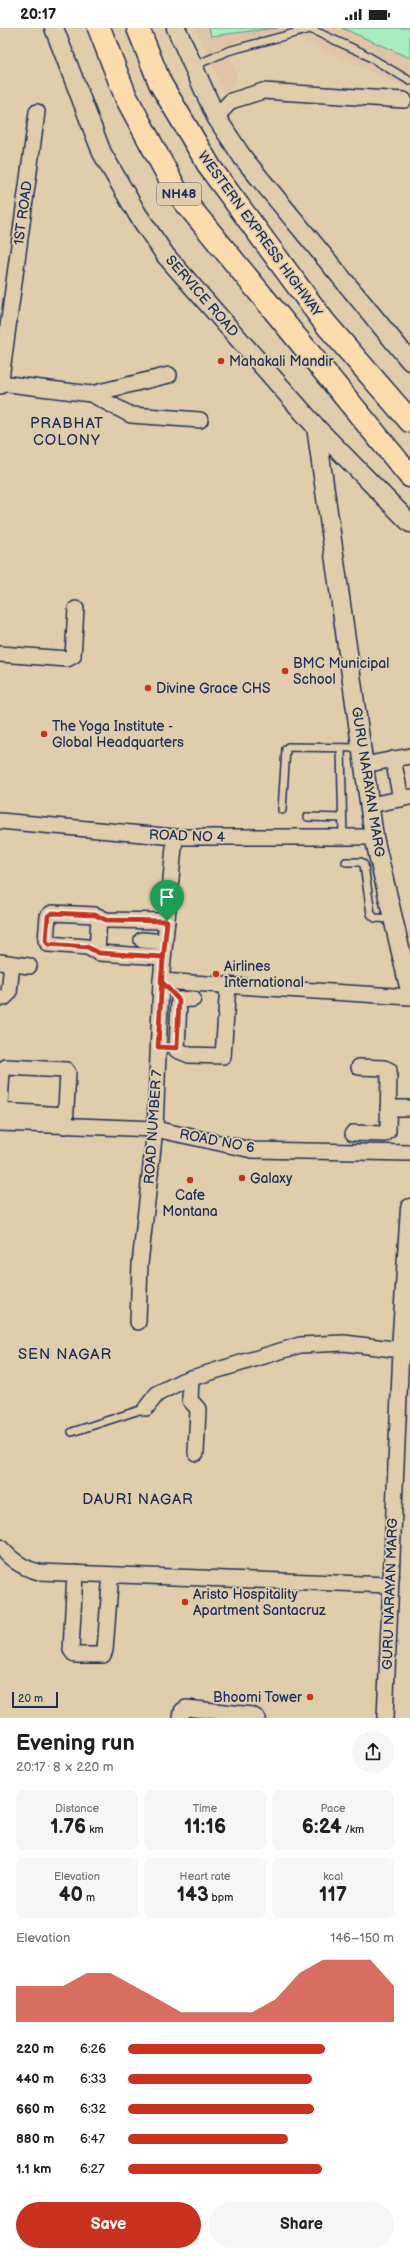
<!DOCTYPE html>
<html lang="en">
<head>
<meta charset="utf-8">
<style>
  body { margin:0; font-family:"Balsamiq Sans",sans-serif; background:#f6f6f6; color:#202124; height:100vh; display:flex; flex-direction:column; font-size:15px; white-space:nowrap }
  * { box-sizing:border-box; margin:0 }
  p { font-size:13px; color:#757577 }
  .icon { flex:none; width:22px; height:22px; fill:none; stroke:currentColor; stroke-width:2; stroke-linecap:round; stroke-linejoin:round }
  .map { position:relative; height:1690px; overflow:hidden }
  .sheet { display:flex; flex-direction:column; background:#fff; flex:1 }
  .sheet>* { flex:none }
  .scale { position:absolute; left:12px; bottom:10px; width:46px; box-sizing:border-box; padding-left:4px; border:2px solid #1b2f5e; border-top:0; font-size:11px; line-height:14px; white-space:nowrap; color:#1b2f5e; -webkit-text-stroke:3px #e0cdab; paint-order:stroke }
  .pin { position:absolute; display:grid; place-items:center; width:34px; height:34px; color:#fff; margin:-41px -17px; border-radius:50% 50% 50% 0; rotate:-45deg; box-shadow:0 0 4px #0007 }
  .pin .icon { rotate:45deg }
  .round { display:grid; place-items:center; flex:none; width:42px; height:42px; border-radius:21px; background:#f6f6f6 }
  .head { display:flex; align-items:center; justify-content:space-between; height:68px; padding:0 16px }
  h1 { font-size:22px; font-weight:700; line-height:30px }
  .figures { display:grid; grid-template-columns:repeat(3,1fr); gap:6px; height:68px; padding:4px 16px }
  .figures div { display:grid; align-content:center; border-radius:8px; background:#f6f6f6; text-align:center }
  .figures b { font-size:20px; font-weight:700 }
  .figures small { font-size:11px; font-weight:400 }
  .figures p { font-size:11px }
  .chart { height:112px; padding:8px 16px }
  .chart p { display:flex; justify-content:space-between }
  .chart svg { width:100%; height:72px; margin-top:4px; fill:#c8321e; opacity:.7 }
  .button { display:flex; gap:8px; margin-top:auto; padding:8px 16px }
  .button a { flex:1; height:46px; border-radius:24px; background:#c8321e; color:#fff; font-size:16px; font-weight:700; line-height:46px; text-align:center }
  .button a+a { background:#f6f6f6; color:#202124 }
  ul { padding:0 16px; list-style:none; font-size:13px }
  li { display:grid; grid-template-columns:64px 48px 1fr; align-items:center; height:30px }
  li i { height:10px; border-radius:5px; background:#c8321e }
  .status { display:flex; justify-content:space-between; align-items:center; height:28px; padding:0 20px; background:#fff; direction:ltr }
  .status svg { height:11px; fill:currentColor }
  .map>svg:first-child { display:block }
  .built { fill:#e0c4a8 }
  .green { fill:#a7f0be; stroke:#61908e }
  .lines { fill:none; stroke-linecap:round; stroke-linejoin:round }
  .service-casing { stroke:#1b2f5e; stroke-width:10 }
  .minor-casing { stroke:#1b2f5e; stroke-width:18 }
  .tertiary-casing { stroke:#1b2f5e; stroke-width:21 }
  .motorway-casing { stroke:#1b2f5e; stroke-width:25 }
  .service { stroke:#e0cdab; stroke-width:7 }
  .minor { stroke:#e0cdab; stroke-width:15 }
  .tertiary { stroke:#e0cdab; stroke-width:18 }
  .motorway { stroke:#fcdcac; stroke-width:22 }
  .route-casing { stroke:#fff; stroke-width:8 }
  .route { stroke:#c8321e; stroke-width:5 }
  .poi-dot { fill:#c8321e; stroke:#e0cdab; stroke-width:1.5 }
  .labels { text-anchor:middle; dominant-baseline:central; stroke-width:3.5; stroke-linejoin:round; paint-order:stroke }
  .shield { fill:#e0cdab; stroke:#565e75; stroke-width:1 }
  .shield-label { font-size:13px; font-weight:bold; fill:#1b2f5e }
  .street-label { font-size:14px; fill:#1b2f5e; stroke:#e0cdab }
  .poi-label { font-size:14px; fill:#1b2f5e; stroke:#e0cdab; text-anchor:start }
  .neighbourhood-label { font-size:15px; letter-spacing:1px; fill:#1b2f5e; stroke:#e0cdab }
</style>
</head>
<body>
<div class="status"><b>20:17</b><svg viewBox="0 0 49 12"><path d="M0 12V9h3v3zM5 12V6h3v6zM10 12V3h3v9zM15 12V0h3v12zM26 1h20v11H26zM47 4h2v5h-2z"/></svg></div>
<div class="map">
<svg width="410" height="1690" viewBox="0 0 410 1690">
  <rect width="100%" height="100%" fill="#e0cdab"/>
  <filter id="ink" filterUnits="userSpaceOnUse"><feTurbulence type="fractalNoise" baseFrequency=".025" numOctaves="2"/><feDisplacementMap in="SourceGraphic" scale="8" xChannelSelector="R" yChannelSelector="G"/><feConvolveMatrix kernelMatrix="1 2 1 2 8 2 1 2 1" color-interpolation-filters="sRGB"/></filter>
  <g filter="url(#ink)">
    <path class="built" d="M195 0H410V61L297 10 228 25 238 51 225 66Z"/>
    <g class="green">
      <path d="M209 0H277L211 8Z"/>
      <path d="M342 0H410V30Z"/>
    </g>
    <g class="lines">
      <defs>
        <g id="service">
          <path d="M308 0 361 24 410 53"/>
          <path d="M194 38 228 23 310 1"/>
          <path d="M341 720 343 809"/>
          <path d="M282 782 286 721 288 719 362 720"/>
          <path d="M308 789 342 790"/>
          <path d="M346 834H361L364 837 371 886 375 890 392 891"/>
          <path d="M72 1404 146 1380"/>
        </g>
        <g id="minor">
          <path d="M216 89 231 73 263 63 404 72"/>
          <path d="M0 355 91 366 169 347"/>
          <path d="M0 358 37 84"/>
          <path d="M91 366 131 387 200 392"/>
          <path d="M0 626 67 631 73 628 76 581"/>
          <path d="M393 731 401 771"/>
          <path d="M364 737 410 728"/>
          <path d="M370 777 410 769"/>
          <path d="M0 793 175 809H374"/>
          <path d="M142 912 165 914"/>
          <path d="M97 924 99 889"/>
          <path d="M163 929 99 925 87 919 48 916 46 912 48 888 52 885 95 887 106 892 167 893"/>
          <path d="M0 934 29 938"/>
          <path d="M161 953 410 969"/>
          <path d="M0 970H4L9 965 12 936"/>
          <path d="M193 971 179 972 177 1022 189 1027 223 1028 228 957"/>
          <path d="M0 1075 2 1044 6 1039 66 1042 68 1045 65 1098"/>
          <path d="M388 1080H410"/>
          <path d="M0 1083 65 1087"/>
          <path d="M0 1095 155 1101 252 1122 410 1125"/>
          <path d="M353 1105 385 1106 388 1103 389 1042 384 1040 359 1039"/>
          <path d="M138 1294 140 1236 155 1101 161 953 175 809"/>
          <path d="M191 1350 190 1372 198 1381 196 1425"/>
          <path d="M146 1380 157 1366 182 1353 300 1317 344 1315 401 1322 385 1690"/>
          <path d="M0 1519C12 1532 22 1540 39 1544L390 1557"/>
          <path d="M75 1545 71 1622 75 1627H103L105 1622 110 1557"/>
          <path d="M181 1690 182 1683 186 1680 252 1687 257 1690"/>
        </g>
        <g id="tertiary">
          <path d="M54 0 102 125 138 187 166 228 316 399 410 495"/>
          <path d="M176 0 216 89 243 130 410 333"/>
          <path d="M316 399 374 809 410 963"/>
          <path d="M410 1180 401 1322 410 1323"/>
        </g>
        <g id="motorway">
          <path d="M99 0 126 69 177 164 410 448"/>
          <path d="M138 0 160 55 211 141 325 295 410 393"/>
        </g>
      </defs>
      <use href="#service" class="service-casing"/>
      <use href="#minor" class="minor-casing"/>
      <use href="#tertiary" class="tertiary-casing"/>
      <use href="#motorway" class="motorway-casing"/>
      <use href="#service" class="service"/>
      <use href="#minor" class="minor"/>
      <use href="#tertiary" class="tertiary"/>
      <use href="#motorway" class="motorway"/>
    </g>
  </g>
  <g class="lines" filter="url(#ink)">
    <defs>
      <path id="route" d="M167 893 106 892 95 887 52 885 48 888 46 912 48 916 87 919 99 925 163 929 158 1019 177 1020 179 972 161 953 167 893"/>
    </defs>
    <use href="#route" class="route-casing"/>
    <use href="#route" class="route"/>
  </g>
  <g class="poi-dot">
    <circle cx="221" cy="333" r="4"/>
    <circle cx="285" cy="643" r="4"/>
    <circle cx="148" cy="660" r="4"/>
    <circle cx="44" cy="706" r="4"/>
    <circle cx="216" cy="946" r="4"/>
    <circle cx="242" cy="1150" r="4"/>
    <circle cx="190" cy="1152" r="4"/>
    <circle cx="185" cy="1574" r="4"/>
    <circle cx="310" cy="1669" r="4"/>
  </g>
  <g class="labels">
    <rect class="shield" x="157" y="155" width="44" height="22" rx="3"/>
    <g class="shield-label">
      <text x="179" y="166">NH48</text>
    </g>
    <g class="street-label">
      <text transform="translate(23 185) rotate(-82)">1ST ROAD</text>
      <text transform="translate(260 206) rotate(54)">WESTERN EXPRESS HIGHWAY</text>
      <text transform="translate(202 268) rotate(49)">SERVICE ROAD</text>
      <text transform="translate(368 754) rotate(81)">GURU NARAYAN MARG</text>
      <text transform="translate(187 808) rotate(2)">ROAD NO 4</text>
      <text transform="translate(153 1099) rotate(-86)">ROAD NUMBER 7</text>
      <text transform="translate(217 1113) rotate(11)">ROAD NO 6</text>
      <text transform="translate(390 1566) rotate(-88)">GURU NARAYAN MARG</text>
    </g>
    <g class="poi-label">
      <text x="229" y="333">Mahakali Mandir</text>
      <text x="293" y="635">BMC Municipal<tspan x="293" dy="16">School</tspan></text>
      <text x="156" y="660">Divine Grace CHS</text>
      <text x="52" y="698">The Yoga Institute -<tspan x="52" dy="16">Global Headquarters</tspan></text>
      <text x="224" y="938">Airlines<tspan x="224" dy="16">International</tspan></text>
      <text x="250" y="1150">Galaxy</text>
      <text x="190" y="1167" text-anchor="middle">Cafe<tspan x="190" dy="16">Montana</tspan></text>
      <text x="193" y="1566">Aristo Hospitality<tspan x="193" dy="16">Apartment Santacruz</tspan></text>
      <text x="302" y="1669" text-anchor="end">Bhoomi Tower</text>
    </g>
    <g class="neighbourhood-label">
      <text x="67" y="395">PRABHAT<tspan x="67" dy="17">COLONY</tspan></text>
      <text x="65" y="1326">SEN NAGAR</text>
      <text x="138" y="1471">DAURI NAGAR</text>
    </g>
  </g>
</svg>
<div class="scale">20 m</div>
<div class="pin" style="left:167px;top:893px;background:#1e9e55"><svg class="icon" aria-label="arrive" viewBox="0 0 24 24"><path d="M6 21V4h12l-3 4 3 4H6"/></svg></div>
</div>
<section class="sheet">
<div class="head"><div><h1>Evening run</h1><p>20:17 · 8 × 220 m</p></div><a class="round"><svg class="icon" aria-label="share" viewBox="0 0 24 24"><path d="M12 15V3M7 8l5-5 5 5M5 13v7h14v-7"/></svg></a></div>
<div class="figures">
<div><p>Distance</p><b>1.76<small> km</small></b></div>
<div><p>Time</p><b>11:16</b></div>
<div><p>Pace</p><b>6:24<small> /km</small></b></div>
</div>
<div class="figures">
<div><p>Elevation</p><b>40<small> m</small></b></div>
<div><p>Heart rate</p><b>143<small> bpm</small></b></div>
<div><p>kcal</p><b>117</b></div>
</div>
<div class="chart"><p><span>Elevation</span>146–150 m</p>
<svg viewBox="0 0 160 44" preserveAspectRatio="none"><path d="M0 44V22L10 22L20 22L30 14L40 14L50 22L60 30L70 38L80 38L90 38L100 38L110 30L120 14L130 6L140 6L150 6L160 22V44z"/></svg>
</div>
<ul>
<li><b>220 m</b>6:26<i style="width:74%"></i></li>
<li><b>440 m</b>6:33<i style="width:69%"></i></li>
<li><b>660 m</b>6:32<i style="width:70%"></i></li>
<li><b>880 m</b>6:47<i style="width:60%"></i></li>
<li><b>1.1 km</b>6:27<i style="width:73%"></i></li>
</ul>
<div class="button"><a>Save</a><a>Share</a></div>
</section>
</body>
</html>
